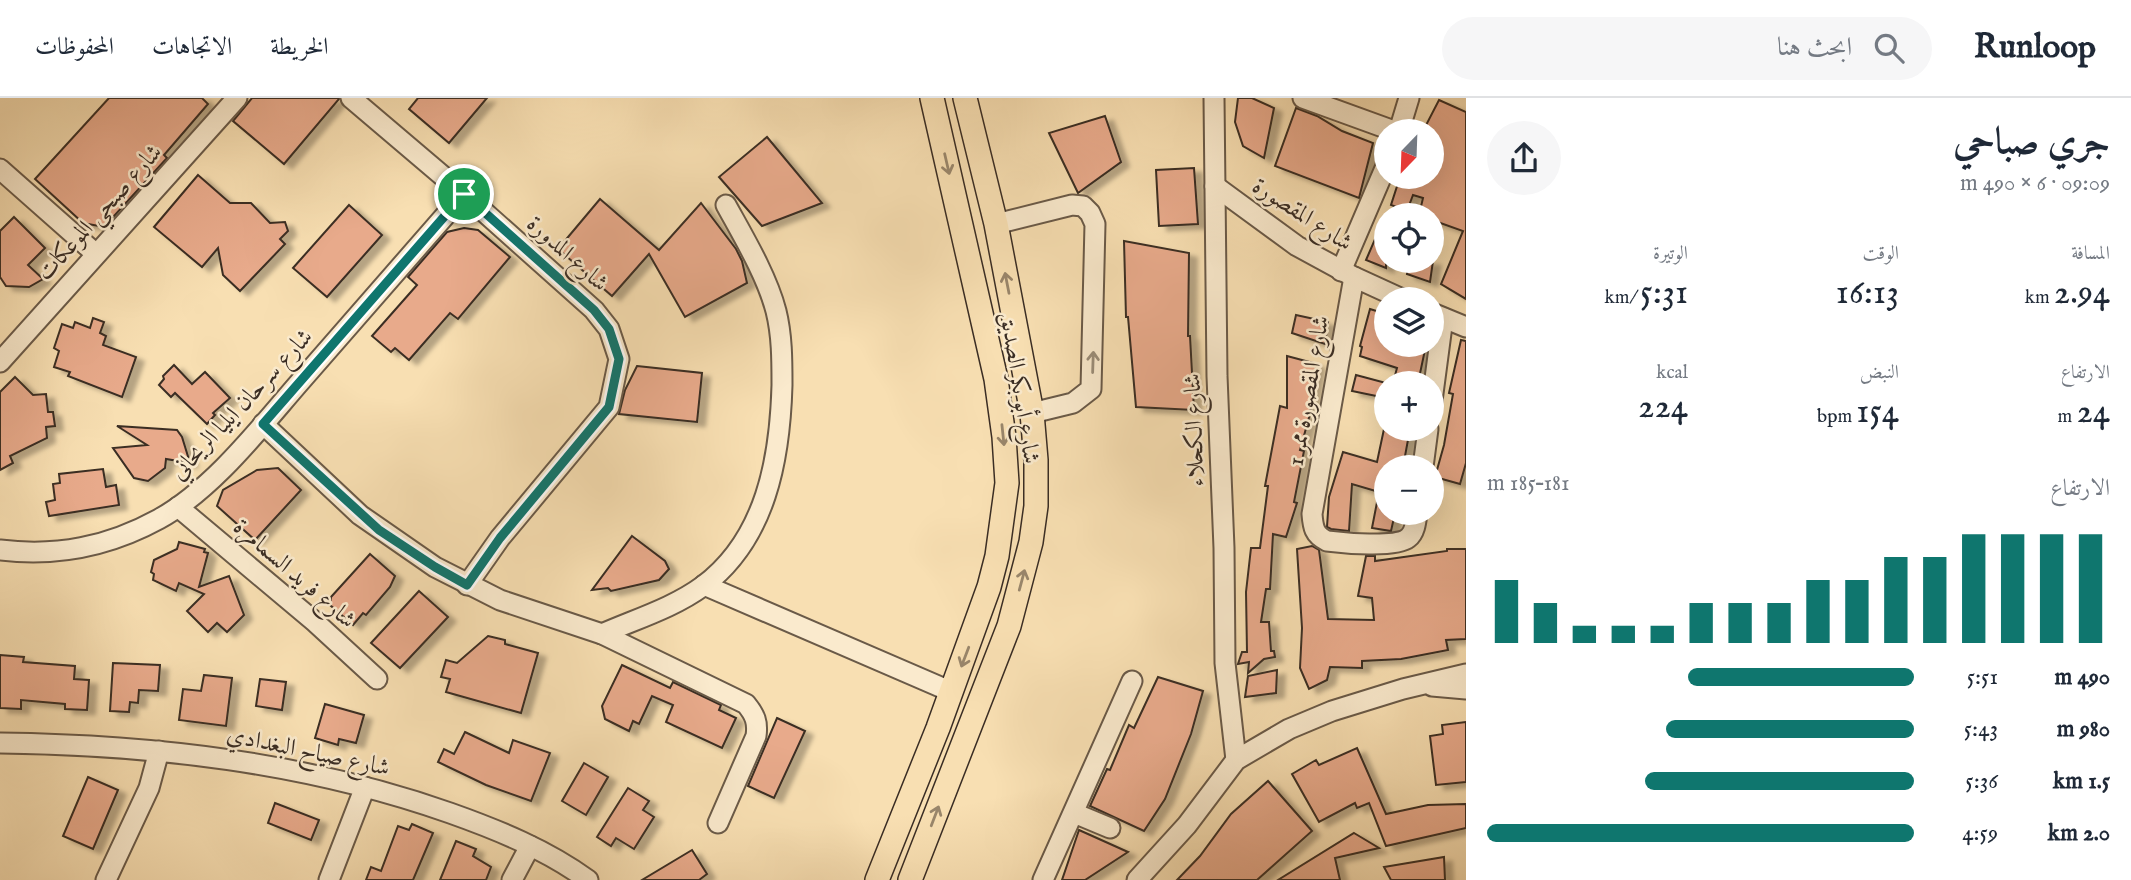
<!DOCTYPE html>
<html lang="ar">
<head>
<meta charset="utf-8">
<style>
  body { margin:0; font-family:"IM FELL English",Amiri,serif; background:#f6f6f7; color:#1f2937; direction:rtl; height:100vh; display:flex; flex-direction:column; font-size:26px; white-space:nowrap }
  * { box-sizing:border-box; margin:0 }
  p { font-size:23px; color:#747a83 }
  .icon { flex:none; width:38px; height:38px; fill:none; stroke:currentColor; stroke-width:2; stroke-linecap:round; stroke-linejoin:round }
  .map { position:relative; flex:1; overflow:hidden; direction:ltr }
  .sheet { display:flex; flex-direction:column; background:#fff; width:665px }
  .sheet>* { flex:none }
  .needle { width:46px; rotate:203deg }
  .tools { position:absolute; left:1374px; top:21px; display:grid; gap:14px }
  .tools a { display:grid; place-items:center; width:70px; height:70px; border-radius:50%; background:#fff; box-shadow:0 7px 28px #0002; font-size:35px }
  .pin { position:absolute; display:grid; place-items:center; width:60px; height:60px; color:#fff; margin:-30px; border:4px solid #fff; border-radius:50%; box-shadow:0 2px 7px #0007 }
  .round { display:grid; place-items:center; flex:none; width:74px; height:74px; border-radius:37px; background:#f6f6f7 }
  .summary { display:flex; align-items:center; justify-content:space-between; height:119px; padding:0 21px }
  h1 { font-size:38px; font-weight:600; line-height:52px }
  .metrics { display:grid; grid-template-columns:repeat(3,1fr); gap:10px; height:119px; padding:7px 21px }
  .metrics div { display:grid; align-content:center }
  .metrics b { font-size:35px; font-weight:600 }
  .metrics small { font-size:19px; font-weight:400 }
  .metrics p { font-size:19px }
  .chart { height:196px; padding:14px 21px }
  .chart p { display:flex; justify-content:space-between }
  .chart svg { width:100%; height:126px; margin-top:7px; stroke:#0f766e; stroke-width:6 }
  ul { padding:0 21px; list-style:none; font-size:23px }
  li { display:grid; grid-template-columns:112px 84px 1fr; align-items:center; height:52px }
  li i { height:18px; border-radius:9px; background:#0f766e }
  header { display:flex; align-items:center; gap:42px; box-sizing:border-box; height:98px; padding:0 35px; background:#fff; border-bottom:2px solid #e0e1e3 }
  header strong { font-size:33px }
  nav { display:flex; gap:38px; margin-inline-start:auto; font-size:24px }
  .search { width:490px; height:63px; background:#f6f6f7; display:flex; align-items:center; gap:18px; box-sizing:border-box; padding:0 24px; border-radius:38px; color:#747a83; font-size:26px }
  main { display:flex; flex:1; min-height:0 }
  .map>svg:first-child { display:block }
  .building { fill:#e8aa8b; stroke:#3a2d24; stroke-width:2; filter:url(#shadow) }
  .lines { fill:none; stroke-linecap:round; stroke-linejoin:round }
  .minor-casing { stroke:#6a5a48; stroke-width:23 }
  .major-casing { stroke:#3a2d24; stroke-width:26 }
  .minor { stroke:#faeacd; stroke-width:19 }
  .major { stroke:#f8dfb2; stroke-width:23 }
  .oneway { stroke:#99866b }
  .oneway2 { stroke:#9a8c78 }
  .route-casing { stroke:#fff; stroke-width:14 }
  .route { stroke:#0f766e; stroke-width:9 }
  .labels { text-anchor:middle; dominant-baseline:central; stroke-width:5; stroke-linejoin:round; paint-order:stroke }
  .street-label { font-size:24px; fill:#3a2d24; stroke:#faeacd }
</style>
</head>
<body>
<header>
<strong>Runloop</strong>
<div class="search"><svg class="icon" aria-label="search" viewBox="0 0 24 24"><circle cx="10" cy="10" r="6"/><path d="M15 15l6 6"/></svg>ابحث هنا</div>
<nav><a>الخريطة</a><a>الاتجاهات</a><a>المحفوظات</a></nav>
</header>
<main>
<section class="sheet">
<div class="summary"><div><h1>جري صباحي</h1><p>09:09 · 6 × 490 m</p></div><a class="round"><svg class="icon" aria-label="share" viewBox="0 0 24 24"><path d="M12 15V3M7 8l5-5 5 5M5 13v7h14v-7"/></svg></a></div>
<div class="metrics">
<div><p>المسافة</p><b>2.94<small> km</small></b></div>
<div><p>الوقت</p><b>16:13</b></div>
<div><p>الوتيرة</p><b>5:31<small> /km</small></b></div>
</div>
<div class="metrics">
<div><p>الارتفاع</p><b>24<small> m</small></b></div>
<div><p>النبض</p><b>154<small> bpm</small></b></div>
<div><p>kcal</p><b>224</b></div>
</div>
<div class="chart"><p><span>الارتفاع</span>181–185 m</p>
<svg viewBox="0 0 160 44" preserveAspectRatio="none"><path d="M5 44V22M15 44V30M25 44V38M35 44V38M45 44V38M55 44V30M65 44V30M75 44V30M85 44V22M95 44V22M105 44V14M115 44V14M125 44V6M135 44V6M145 44V6M155 44V6"/></svg>
</div>
<ul>
<li><b>490 m</b>5:51<i style="width:53%"></i></li>
<li><b>980 m</b>5:43<i style="width:58%"></i></li>
<li><b>1.5 km</b>5:36<i style="width:63%"></i></li>
<li><b>2.0 km</b>4:59<i style="width:100%"></i></li>
</ul>
</section>
<div class="map">
<svg width="1466" height="782" viewBox="0 0 1466 782">
  <defs>
    <filter id="shadow"><feDropShadow dx="8" dy="4.5" stdDeviation="2" flood-color="#0004"/></filter>
  </defs>
  <rect width="100%" height="100%" fill="#f8dfb2"/>
  <filter id="stains"><feTurbulence type="fractalNoise" baseFrequency=".00286" numOctaves="4"/><feColorMatrix values="0 0 0 0 .2 0 0 0 0 .09 0 0 0 0 .02 0 0 0 .5 -.17"/></filter>
  <radialGradient id="worn" r=".72"><stop offset=".6" stop-color="#630" stop-opacity="0"/><stop offset="1" stop-color="#630" stop-opacity=".3"/></radialGradient>
  <g class="building">
    <path d="M109 0H202L208 6 164 57 167 60 104 129 83 125 35 81Z"/>
    <path d="M252 0H339V1L284 66 233 23Z"/>
    <path d="M418 0H487L449 45 409 11Z"/>
    <path d="M1238 0H1252L1274 10 1264 60 1243 48 1235 24Z"/>
    <path d="M1439 2 1466 14V201L1441 186 1463 133 1432 122V117H1419L1423 100 1413 97 1407 113 1391 107 1400 79H1432V33H1423Z"/>
    <path d="M1296 10 1317 18 1342 33 1373 45 1359 100 1275 68Z"/>
    <path d="M1105 18 1121 64 1078 95 1049 35Z"/>
    <path d="M767 39 822 105 762 128 719 79Z"/>
    <path d="M1194 70 1198 126 1159 128 1156 72Z"/>
    <path d="M198 77 230 105H251L270 125 285 124 288 133 280 141 285 146 240 193 223 177 218 150 202 169 154 129Z"/>
    <path d="M600 101 659 152 701 105 736 151 742 163 747 185 685 219 649 156 612 198 558 151Z"/>
    <path d="M349 107 382 137 327 199 293 170Z"/>
    <path d="M1386 116V170L1366 162Z"/>
    <path d="M14 119 45 150 28 167 43 181 29 189 6 188 0 179V133Z"/>
    <path d="M464 130 478 132 510 159 458 221 450 215 409 262 395 250 391 254 372 238 417 187 408 179 447 134Z"/>
    <path d="M1124 143 1189 155 1188 238H1190L1194 312 1136 309 1128 219H1126Z"/>
    <path d="M1409 163H1433L1430 184 1407 176Z"/>
    <path d="M1370 211 1386 216V247H1426L1418 285H1393L1397 270 1360 258 1362 249 1360 248Z"/>
    <path d="M1296 217 1328 224 1325 246 1292 235Z"/>
    <path d="M93 220 104 224 100 235 106 238 103 247 136 259 122 299 68 278 70 274 54 269 59 253 54 250 62 226 73 230 75 224 90 230Z"/>
    <path d="M1461 242 1466 243V365L1460 386 1435 379 1444 347 1453 296 1449 295Z"/>
    <path d="M1287 258 1317 266 1310 316 1300 352 1304 353 1294 404 1297 405 1286 439 1273 436 1270 491H1266L1261 524H1269L1271 553H1274L1275 559 1264 561 1248 575 1249 564 1238 566 1242 554H1247L1246 494 1251 450H1260L1268 388H1265L1280 308 1287 310Z"/>
    <path d="M174 267 192 286 205 274 230 300 213 315 215 317 207 326 175 295 171 299 159 287 164 281 163 278Z"/>
    <path d="M637 268 702 275 697 324 619 316 625 292Z"/>
    <path d="M1356 277 1386 285V300L1352 293Z"/>
    <path d="M15 279 33 297 46 296 48 314H53L55 328 46 329 47 340 10 358 13 365 0 372V294Z"/>
    <path d="M117 328 177 332 182 339 190 365 166 361 165 370 148 383 134 380 113 350 147 347Z"/>
    <path d="M1384 331H1410L1403 369H1386V415H1395L1391 433 1372 430 1379 394 1352 386 1349 433 1331 431 1327 429 1329 399 1343 354 1377 364Z"/>
    <path d="M278 370 301 392 255 442 217 408 223 392 257 372Z"/>
    <path d="M103 371 106 389 116 387 119 407 49 418 46 404 55 402 53 386 60 385 59 376Z"/>
    <path d="M632 438 665 463 669 471 659 482 611 493 608 490 592 492Z"/>
    <path d="M179 444 205 451 204 454 208 455 199 489 229 478 244 517 227 534 217 525 208 534 187 513 204 496 179 485 176 493 153 482 154 476 151 474 154 462 177 451Z"/>
    <path d="M1312 448 1319 452 1328 521 1374 522 1372 500 1358 498 1366 458H1375V463L1447 453V451H1466V541L1446 542 1448 552 1401 561 1362 563V570L1330 569 1327 582 1309 591 1300 570 1302 530 1297 451Z"/>
    <path d="M370 456 395 478 390 489 366 517 363 515 353 527 330 507 331 499Z"/>
    <path d="M419 493 448 519 400 570 371 545Z"/>
    <path d="M488 538 505 542V546L538 555 521 615 446 594 450 581 441 579 446 562 457 565Z"/>
    <path d="M0 557 24 559 23 564 75 568 74 581 89 582 87 612 65 611V606L21 602V611L0 610Z"/>
    <path d="M113 565 160 567 158 593 139 592 138 605 130 604 129 614 110 613Z"/>
    <path d="M622 567 670 590 673 584 721 607 719 612 736 620 722 650 666 624 673 607 652 598 639 626 633 623 629 633 605 621 602 608Z"/>
    <path d="M1277 572 1276 595 1245 599 1248 578Z"/>
    <path d="M204 577 232 580 226 628 179 622 183 591 201 593Z"/>
    <path d="M1158 579 1203 593 1191 636 1165 701 1144 733 1090 708 1107 671 1110 672 1129 627 1134 630Z"/>
    <path d="M260 581 286 584 282 612 256 608Z"/>
    <path d="M325 606 364 617 356 645 339 641 338 647 315 640Z"/>
    <path d="M777 620 805 633 774 700 748 688Z"/>
    <path d="M1466 624V684L1436 687 1430 638 1443 636 1442 627Z"/>
    <path d="M465 634 509 655 513 642 550 655 531 703 486 687 438 664 444 651 454 656Z"/>
    <path d="M1357 650 1386 716 1428 707 1466 706V730L1386 748 1369 705 1357 710 1355 705 1319 724 1292 676 1316 662 1319 667Z"/>
    <path d="M584 665 608 679 586 717 562 703Z"/>
    <path d="M88 679 118 692 93 751 63 738Z"/>
    <path d="M1268 683 1312 733 1257 782H1177L1200 758 1231 716Z"/>
    <path d="M628 690 649 703 643 712 654 719 634 751 616 740 611 748 597 739Z"/>
    <path d="M275 705 319 722 311 742 268 725Z"/>
    <path d="M412 726 433 735 413 782H366L371 769 381 773 398 728 409 732Z"/>
    <path d="M1079 732 1128 754 1085 782H1062Z"/>
    <path d="M1354 735 1379 750 1335 760 1340 782H1278Z"/>
    <path d="M456 743 476 751 473 758 491 769 486 782H440Z"/>
    <path d="M692 752 707 776 699 782H642Z"/>
    <path d="M1444 759 1445 782H1391L1384 769Z"/>
  </g>
  <g class="lines">
    <defs>
      <g id="minor">
        <path d="M351 0 464 96 594 212 609 231 619 261 609 309 500 440 467 487"/>
        <path d="M1214 0 1217 278 1224 450 1225 565 1236 662"/>
        <path d="M1303 0 1394 33"/>
        <path d="M1399 33 1409 0"/>
        <path d="M0 71 95 155"/>
        <path d="M1215 88 1297 148 1354 179 1402 201"/>
        <path d="M996 126 1072 107 1083 108 1090 115 1095 126 1091 291 1073 305 1032 315"/>
        <path d="M1341 173 1386 68"/>
        <path d="M1354 179 1312 416C1313 429 1314 437 1327 443 1343 445 1396 450 1408 440 1415 435 1416 423 1417 415"/>
        <path d="M1432 215 1466 229"/>
        <path d="M0 264 237 0"/>
        <path d="M1432 303 1443 220"/>
        <path d="M263 326 360 417 435 469 500 502 602 536 746 606C755 617 758 624 756 638L718 725"/>
        <path d="M1423 369 1428 331"/>
        <path d="M178 409 315 524 377 581"/>
        <path d="M0 452C57 459 108 449 159 421 213 391 259 331 299 285 354 222 409 159 464 96"/>
        <path d="M704 487 952 594"/>
        <path d="M602 536C636 521 673 510 703 488 766 441 780 361 782 287 782 262 782 237 776 213 767 178 743 138 726 107"/>
        <path d="M1432 588 1466 591"/>
        <path d="M0 645C153 647 305 664 450 715 498 732 547 752 588 782"/>
        <path d="M1074 715 1110 730"/>
        <path d="M106 782 149 690 159 653"/>
        <path d="M329 782 365 689"/>
        <path d="M512 782 530 748"/>
        <path d="M1043 782 1132 583"/>
        <path d="M1137 782 1187 727 1236 662 1289 631 1332 613 1403 591 1466 576"/>
      </g>
      <g id="major">
        <path d="M877 782 938 630 989 489 997 458 1007 385 1004 339 996 281 932 0"/>
        <path d="M910 782 1009 528 1031 444 1036 408V362L1032 315 996 126 965 0"/>
      </g>
    </defs>
    <use href="#minor" class="minor-casing"/>
    <use href="#major" class="major-casing"/>
    <use href="#minor" class="minor"/>
    <use href="#major" class="major"/>
  </g>
  <defs><path id="oneway-shaft" d="M-6 0H5M1.5-3L5.5 0L1.5 3" fill="none" stroke-width="1.6" stroke-linecap="round" stroke-linejoin="round" transform="scale(1.75)"/></defs>
  <g class="oneway">
    <use href="#oneway-shaft" transform="translate(947 66) rotate(77)"/>
    <use href="#oneway-shaft" transform="translate(1007 185) rotate(-101)"/>
    <use href="#oneway-shaft" transform="translate(1003 337) rotate(84)"/>
    <use href="#oneway-shaft" transform="translate(1022 482) rotate(-75)"/>
    <use href="#oneway-shaft" transform="translate(965 559) rotate(111)"/>
    <use href="#oneway-shaft" transform="translate(935 718) rotate(-69)"/>
  </g>
  <use class="oneway2" href="#oneway-shaft" transform="translate(1093 264) rotate(-88)"/>
  <g class="lines">
    <defs>
      <path id="route" d="M464 96 594 212 609 231 619 261 609 309 500 440 467 487 435 469 379 432 263 326Z"/>
    </defs>
    <use href="#route" class="route-casing"/>
    <use href="#route" class="route"/>
  </g>
  <g class="labels">
    <g class="street-label">
      <text transform="translate(100 115) rotate(-48)">شارع صبحي الموعكات</text>
      <text transform="translate(1302 117) rotate(33)">شارع المقصورة</text>
      <text transform="translate(567 156) rotate(42)">شارع المدورة</text>
      <text transform="translate(1019 290) rotate(81)">شارع أبو بكر الصديق</text>
      <text transform="translate(1309 293) rotate(-80)">شارع المقصورة ممر 1</text>
      <text transform="translate(242 307) rotate(-47)">شارع سرحان ايليا الريحاني</text>
      <text transform="translate(1195 332) rotate(-92)">شارع الكحلاء</text>
      <text transform="translate(294 476) rotate(41)">شارع فريد السمامرة</text>
      <text transform="translate(308 654) rotate(12)">شارع صياح البغدادي</text>
    </g>
  </g>
  <rect width="100%" height="100%" filter="url(#stains)"/>
  <rect width="100%" height="100%" fill="url(#worn)"/>
</svg>
<div class="tools">
<a><svg class="needle" viewBox="-14 -14 28 28"><path d="M0-13l5 13h-10z" fill="#e53935"/><path d="M0 13l5-13h-10z" fill="#747a83"/></svg></a>
<a><svg class="icon" aria-label="locate" viewBox="0 0 24 24"><circle cx="12" cy="12" r="6"/><path d="M12 2v4M12 18v4M2 12h4M18 12h4"/></svg></a>
<a><svg class="icon" aria-label="layers" viewBox="0 0 24 24"><path d="M12 4l9 5-9 5-9-5zM3 14l9 5 9-5"/></svg></a>
<a>+</a>
<a>−</a>
</div>
<div class="pin" style="left:464px;top:96px;background:#1e9e55"><svg class="icon" aria-label="arrive" viewBox="0 0 24 24"><path d="M6 21V4h12l-3 4 3 4H6"/></svg></div>
</div>
</main>
</body>
</html>
